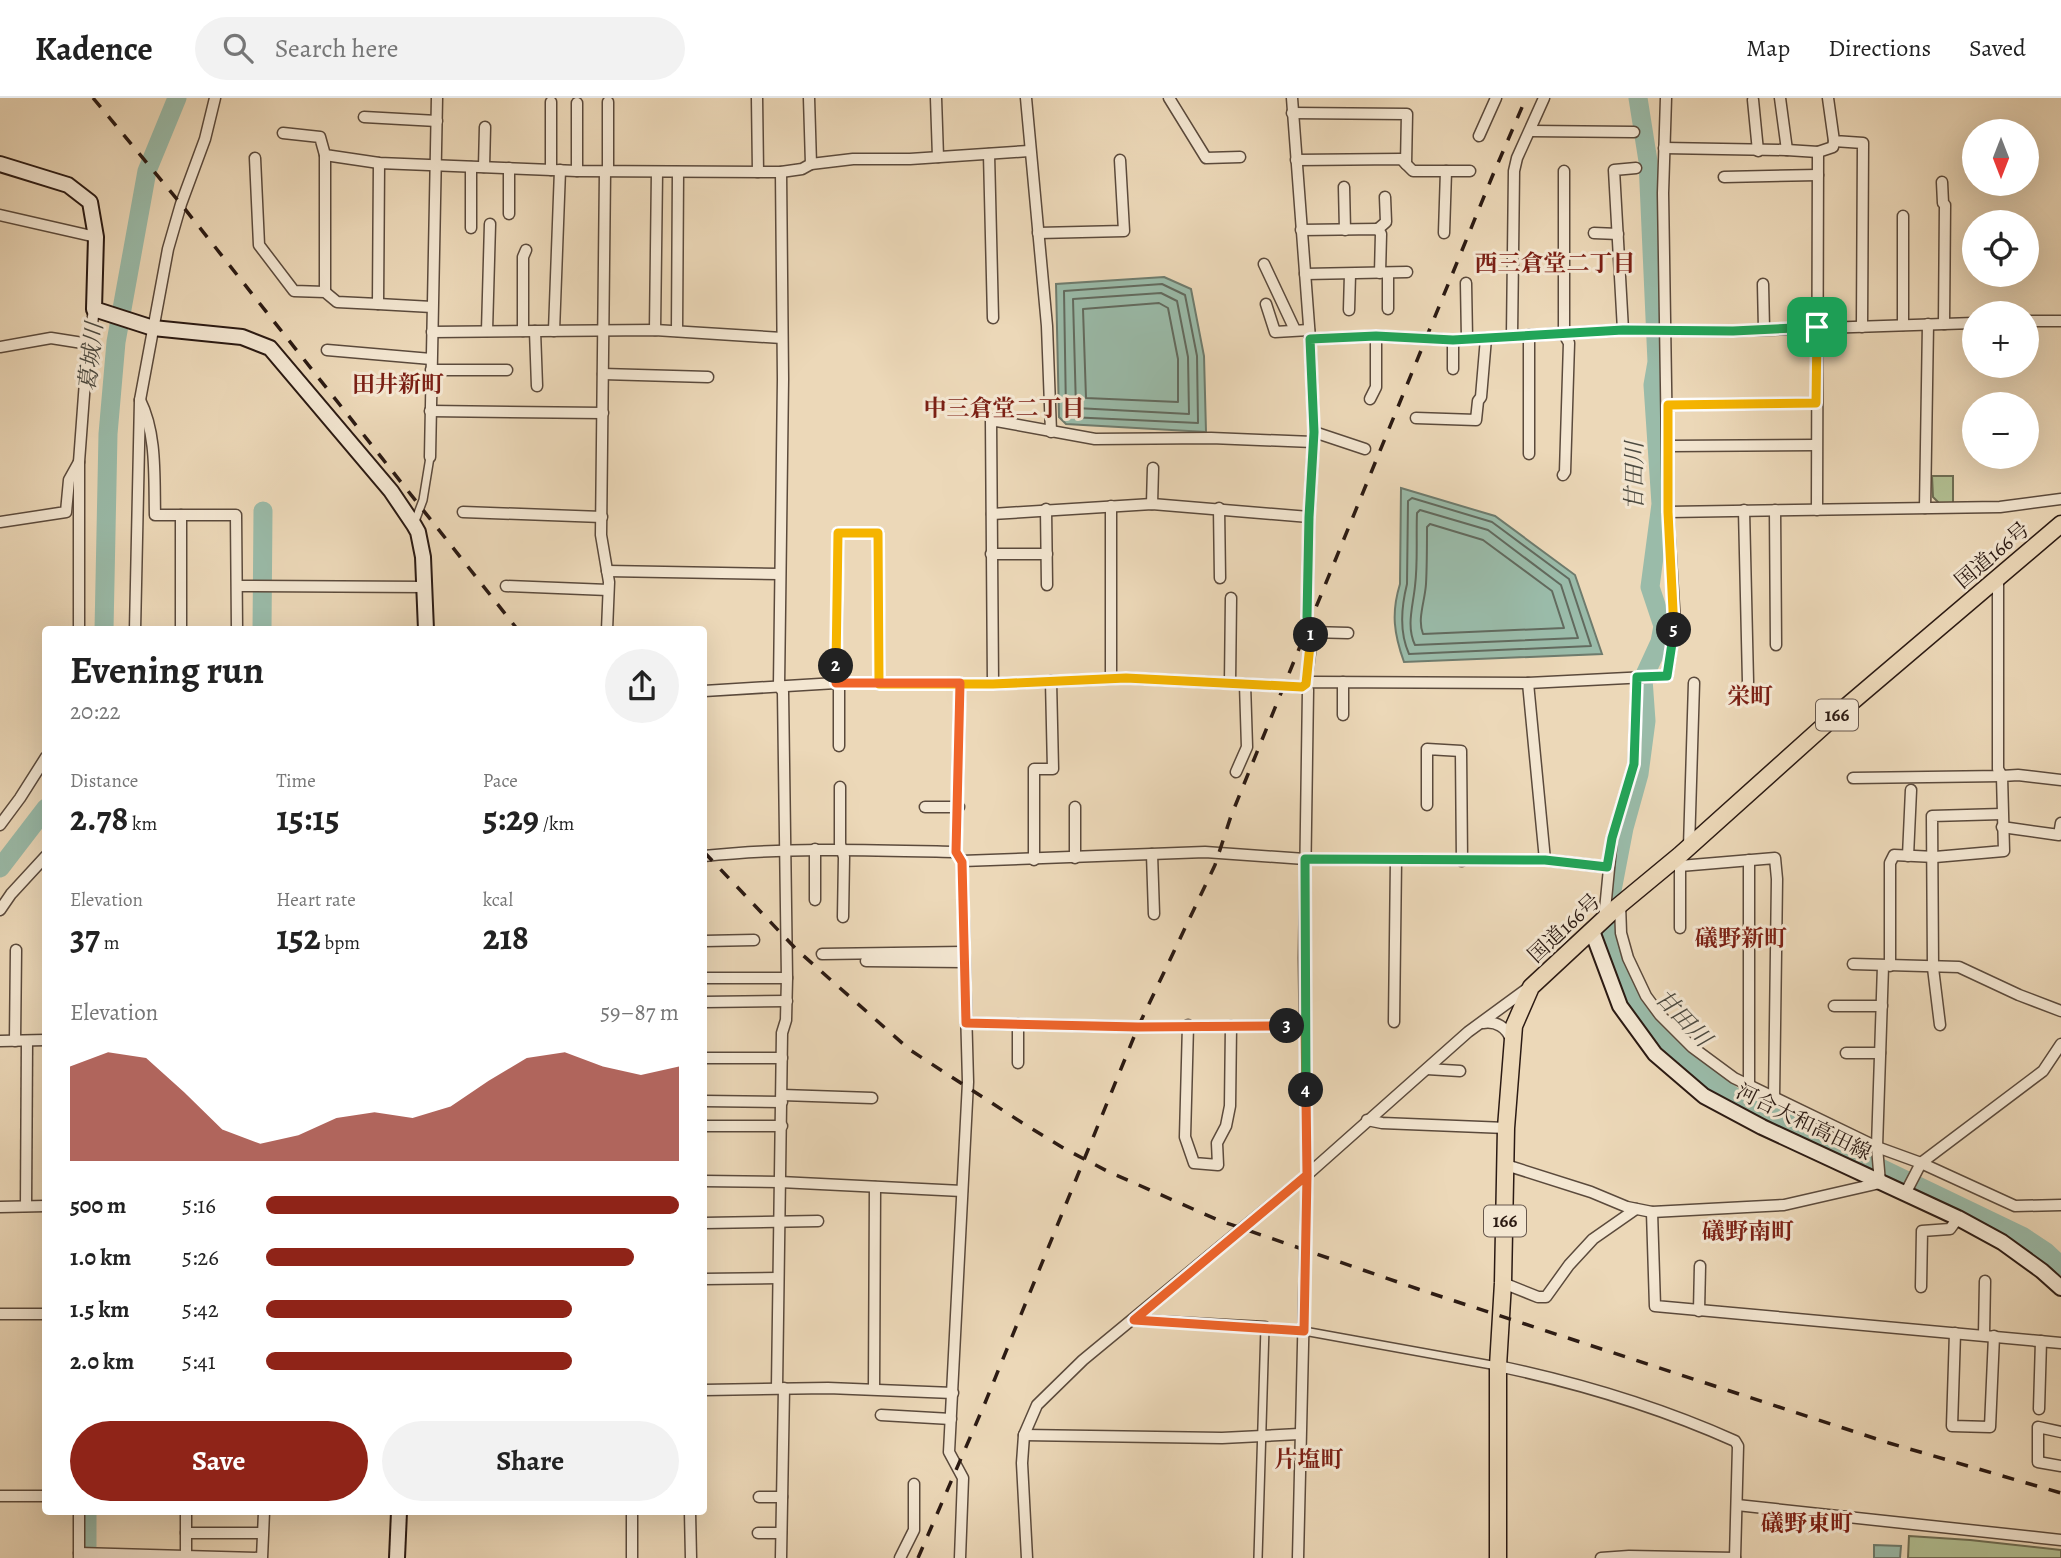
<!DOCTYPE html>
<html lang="en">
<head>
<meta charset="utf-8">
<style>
  body { margin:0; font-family:Alegreya,"Noto Serif JP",serif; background:#f2f2f2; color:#222; height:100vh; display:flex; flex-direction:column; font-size:26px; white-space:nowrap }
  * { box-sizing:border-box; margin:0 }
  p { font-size:23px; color:#767676 }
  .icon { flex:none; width:38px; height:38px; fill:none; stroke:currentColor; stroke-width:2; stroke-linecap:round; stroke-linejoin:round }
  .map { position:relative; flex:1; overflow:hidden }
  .drawer { position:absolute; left:42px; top:528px; width:665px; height:889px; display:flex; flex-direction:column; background:#fff; border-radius:7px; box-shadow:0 7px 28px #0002 }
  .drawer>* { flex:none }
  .needle { width:46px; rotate:180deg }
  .controls { position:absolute; left:1962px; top:21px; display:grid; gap:14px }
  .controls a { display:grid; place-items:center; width:77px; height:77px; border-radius:50%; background:#fff; box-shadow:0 7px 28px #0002; font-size:35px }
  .pin { position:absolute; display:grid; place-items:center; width:60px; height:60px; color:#fff; margin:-30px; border-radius:14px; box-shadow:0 4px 10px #0006 }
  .km { position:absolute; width:35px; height:35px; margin:-18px; border-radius:50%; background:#222; color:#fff; font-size:19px; line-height:35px; text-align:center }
  .round { display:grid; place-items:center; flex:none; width:74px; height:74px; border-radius:37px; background:#f2f2f2 }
  .head { display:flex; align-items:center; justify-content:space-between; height:119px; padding:0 28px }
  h1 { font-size:38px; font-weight:700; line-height:52px }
  .stats { display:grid; grid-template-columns:repeat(3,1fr); gap:10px; height:119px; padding:7px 28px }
  .stats div { display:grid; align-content:center }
  .stats b { font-size:35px; font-weight:700 }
  .stats small { font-size:19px; font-weight:400 }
  .stats p { font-size:19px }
  .chart { height:196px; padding:14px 28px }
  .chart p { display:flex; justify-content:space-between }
  .chart svg { width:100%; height:126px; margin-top:7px; fill:#8f2418; opacity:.7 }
  .action { display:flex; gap:14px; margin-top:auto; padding:14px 28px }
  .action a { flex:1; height:80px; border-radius:42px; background:#8f2418; color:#fff; font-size:28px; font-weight:700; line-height:80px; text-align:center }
  .action a+a { background:#f2f2f2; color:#222 }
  ul { padding:0 28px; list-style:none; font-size:23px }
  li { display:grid; grid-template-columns:112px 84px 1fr; align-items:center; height:52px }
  li i { height:18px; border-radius:9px; background:#8f2418 }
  header { display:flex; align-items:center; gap:42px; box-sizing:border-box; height:98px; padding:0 35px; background:#fff; border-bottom:2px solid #e0e0e0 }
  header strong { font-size:33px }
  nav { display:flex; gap:38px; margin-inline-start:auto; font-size:24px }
  .search { width:490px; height:63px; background:#f2f2f2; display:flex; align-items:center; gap:18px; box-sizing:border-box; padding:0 24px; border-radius:38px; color:#767676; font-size:26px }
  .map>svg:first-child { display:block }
  .green { fill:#b2c093; stroke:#6e6d53; stroke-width:2 }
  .water { fill:#9abba9; stroke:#6e7b6d; stroke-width:2 }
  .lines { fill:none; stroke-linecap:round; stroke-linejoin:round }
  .shore { stroke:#626a5e; stroke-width:2 }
  .river { stroke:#9abba9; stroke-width:19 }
  .pedestrian-casing { stroke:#5b4a3c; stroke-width:10 }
  .minor-casing { stroke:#5b4a3c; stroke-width:13 }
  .secondary-casing { stroke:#2b1a13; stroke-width:18 }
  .trunk-casing { stroke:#2b1a13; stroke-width:19 }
  .pedestrian { stroke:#f3e6d1; stroke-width:7 }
  .minor { stroke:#f3e6d1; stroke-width:10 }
  .secondary { stroke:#f3e6d1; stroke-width:14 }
  .trunk { stroke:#ecd8b8; stroke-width:16 }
  .rail { stroke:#2b1a13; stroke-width:3.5; stroke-dasharray:12 12; stroke-linecap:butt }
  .split-1-casing { stroke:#fff; stroke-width:14 }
  .split-2-casing { stroke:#fff; stroke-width:14 }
  .split-3-casing { stroke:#fff; stroke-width:14 }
  .split-4-casing { stroke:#fff; stroke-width:14 }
  .split-5-casing { stroke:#fff; stroke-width:14 }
  .split-6-casing { stroke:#fff; stroke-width:14 }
  .split-1 { stroke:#22a559; stroke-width:9 }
  .split-2 { stroke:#f5b400; stroke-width:9 }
  .split-3 { stroke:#f0652b; stroke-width:9 }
  .split-4 { stroke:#f0652b; stroke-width:9 }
  .split-5 { stroke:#22a559; stroke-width:9 }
  .split-6 { stroke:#f5b400; stroke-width:9 }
  .labels { text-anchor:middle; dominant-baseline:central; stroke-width:6; stroke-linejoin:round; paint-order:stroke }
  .shield { fill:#f3e6d1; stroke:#67574c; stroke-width:2 }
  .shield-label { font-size:19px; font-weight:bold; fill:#2b1a13 }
  .street-label { font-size:21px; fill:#2b1a13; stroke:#f3e6d1 }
  .neighbourhood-label { font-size:23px; font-weight:bold; fill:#7a1f14; stroke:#f3e6d1 }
  .water-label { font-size:23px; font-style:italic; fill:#4c4a40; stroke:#f3e6d1 }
</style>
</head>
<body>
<header>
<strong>Kadence</strong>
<div class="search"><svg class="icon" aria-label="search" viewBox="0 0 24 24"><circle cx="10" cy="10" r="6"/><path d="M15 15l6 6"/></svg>Search here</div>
<nav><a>Map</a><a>Directions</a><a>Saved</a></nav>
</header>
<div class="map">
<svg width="2061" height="1460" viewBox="0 0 2061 1460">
  <rect width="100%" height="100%" fill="#ecd8b8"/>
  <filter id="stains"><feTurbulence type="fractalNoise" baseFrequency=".00286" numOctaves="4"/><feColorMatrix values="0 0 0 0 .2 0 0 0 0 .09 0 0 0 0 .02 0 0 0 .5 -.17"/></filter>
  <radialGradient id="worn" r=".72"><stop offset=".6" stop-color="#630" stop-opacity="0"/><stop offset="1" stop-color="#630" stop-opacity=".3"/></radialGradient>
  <g class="green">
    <path d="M1932 378H1953V406L1941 407 1933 399Z"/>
    <path d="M1909 1438 1970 1442 2061 1452V1460H1908Z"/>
  </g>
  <g class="water">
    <path d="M1164 179 1191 191 1204 258 1206 334 1066 326 1059 319 1056 186Z"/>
    <path d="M1401 390 1495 418 1575 477 1602 556 1404 564C1394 536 1391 515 1400 486Z"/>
    <path d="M1874 1447 1901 1448 1900 1460H1874Z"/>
  </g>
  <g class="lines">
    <g class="shore">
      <path d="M1162 186 1185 197 1197 258 1198 325 1069 319 1066 314 1064 193Z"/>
      <path d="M1161 195 1177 203 1188 259 1189 316 1076 310 1073 201Z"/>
      <path d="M1159 205 1168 210 1178 261V304L1086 300 1083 211Z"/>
      <path d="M1412 400 1492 424 1569 481 1591 548 1409 556C1399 534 1401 510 1407 486L1408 403Z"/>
      <path d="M1420 412 1488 432 1561 487 1578 540 1415 547C1406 528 1413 508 1415 488 1418 464 1416 439 1417 415Z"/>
      <path d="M1430 426 1483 442 1552 493 1564 530 1423 536C1417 521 1425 503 1426 486 1427 468 1427 448 1427 429Z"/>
    </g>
    <g class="river">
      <path d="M1638 0 1648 63 1657 264 1653 287 1661 406 1650 489 1663 528 1660 544 1643 581 1646 623 1639 676 1624 730 1610 803 1608 840 1619 874 1639 915 1683 960 1737 1001 2022 1138 2046 1154 2061 1168"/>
      <path d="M104 532 108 336 116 244 147 73 177 0"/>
      <path d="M262 532 263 413"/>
      <path d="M0 770 46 710"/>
      <path d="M87 1460V1414"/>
    </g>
    <defs>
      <g id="pedestrian">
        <path d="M414 426 423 402 430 359"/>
        <path d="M1258 1460 1265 1229 1304 1233 1497 1268"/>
      </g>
      <g id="minor">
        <path d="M757 0 758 74"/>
        <path d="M936 0 938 59"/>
        <path d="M1026 0 1047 228 1051 334"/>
        <path d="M1169 0 1206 60 1240 59"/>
        <path d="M1292 0 1310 241 1314 334 1309 419 1307 519 1312 540 1306 585 1308 592 1304 860 1307 1077 1298 1460"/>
        <path d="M1780 0 1787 52"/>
        <path d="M1828 0 1834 43 1863 45 1862 229"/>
        <path d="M1753 2 1758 53"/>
        <path d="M1292 15 1407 16 1406 66"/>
        <path d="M364 19 437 23"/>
        <path d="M1531 33 1634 34"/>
        <path d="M283 35 320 39 325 57 379 65 577 73 781 74 802 71 811 66 809 0"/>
        <path d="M1479 38 1496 0"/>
        <path d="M1664 50 1787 52 1818 54"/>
        <path d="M989 56 993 220"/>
        <path d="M325 57V194"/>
        <path d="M255 60 259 147 294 193 325 194 337 204 378 206 379 65"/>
        <path d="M1296 62 1401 61 1413 73H1470"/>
        <path d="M811 66 853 61H910L1029 53"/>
        <path d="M484 69 485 29"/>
        <path d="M551 72V4"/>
        <path d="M577 73V5"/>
        <path d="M1724 79 1818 77"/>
        <path d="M1942 84 1943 105 1945 107 1944 226"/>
        <path d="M1344 89 1345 132"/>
        <path d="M509 116V70"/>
        <path d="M0 117 96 139"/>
        <path d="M471 130V69"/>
        <path d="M1378 131 1386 124 1385 99"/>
        <path d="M1301 132 1378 131 1381 136 1380 175"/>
        <path d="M1038 135 1124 133 1120 62"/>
        <path d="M1444 135 1446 73"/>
        <path d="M1594 135 1618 136"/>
        <path d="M1264 166 1295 232"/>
        <path d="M1388 175V211"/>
        <path d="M1305 176 1407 174"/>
        <path d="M1466 185 1467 241"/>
        <path d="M1763 186 1764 231"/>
        <path d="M378 206 432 209"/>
        <path d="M1266 206 1275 234 1309 232"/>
        <path d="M1349 212 1350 176"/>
        <path d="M2026 223H2061"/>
        <path d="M1903 227V118"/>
        <path d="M655 232 657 74"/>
        <path d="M1623 232 1614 72 1636 70"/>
        <path d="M487 233 490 126"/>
        <path d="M523 233V159L526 152"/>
        <path d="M535 233 537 288"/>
        <path d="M554 233 560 72"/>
        <path d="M677 233 678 74"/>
        <path d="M432 234 655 232 782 240"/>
        <path d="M1512 238 1514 73 1517 60 1544 0"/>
        <path d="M1310 241 1376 238 1453 242 1623 232 1733 233 1974 225"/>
        <path d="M0 249 51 240 89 246"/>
        <path d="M327 252 431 261"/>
        <path d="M1453 271V242"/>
        <path d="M431 272H507"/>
        <path d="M603 276 708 279"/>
        <path d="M1370 301 1376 289V238"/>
        <path d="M140 302C157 336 154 379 155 417H236L237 532"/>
        <path d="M1668 307 1816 305"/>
        <path d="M430 313 603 315"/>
        <path d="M1416 320 1476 322 1478 303 1481 299 1486 240"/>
        <path d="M1314 334 1365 351"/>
        <path d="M1669 348 1816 347"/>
        <path d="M1529 356V237"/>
        <path d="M430 359 437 0"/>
        <path d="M1563 377 1565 374 1569 245 1564 236V73"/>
        <path d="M1152 406 1153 370"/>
        <path d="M1111 408V580"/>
        <path d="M1219 410 1220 480"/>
        <path d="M1925 410 1928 226"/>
        <path d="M1046 411 1047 487"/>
        <path d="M1744 412 1748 584"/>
        <path d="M1775 412 1776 547"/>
        <path d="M1817 412 1818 54 1833 49 1834 43"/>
        <path d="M463 414 602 419"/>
        <path d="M1668 414 2000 409 2061 401"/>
        <path d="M992 416 1152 406 1309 419"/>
        <path d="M0 424 66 414 69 382 79 364"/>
        <path d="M991 456H1047"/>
        <path d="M607 473 779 476"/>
        <path d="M238 488 425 489"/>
        <path d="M506 488 608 492"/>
        <path d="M79 532V364L86 270 94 211"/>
        <path d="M135 532 140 302 168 151 181 106 205 41 215 0"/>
        <path d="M181 532V417"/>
        <path d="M607 532 609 484 601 437 605 74 608 71V4"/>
        <path d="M1310 534 1348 535"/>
        <path d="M1343 584V617"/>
        <path d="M836 585 838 435H878L879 586"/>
        <path d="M839 585V648"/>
        <path d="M1230 585 1231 500"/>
        <path d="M1528 585 1545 762"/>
        <path d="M993 586 991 322 1095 341 1211 340 1313 344"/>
        <path d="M704 593 836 585 993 586 1126 580 1302 589 1306 585 1315 584 1528 585 1667 578 1675 525 1668 414 1663 95 1666 0"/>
        <path d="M1236 674 1247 649 1245 586"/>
        <path d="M1853 680 2002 678 1998 671V480"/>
        <path d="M840 689V746L844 759 843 819"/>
        <path d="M1427 707V651L1461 653 1462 763"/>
        <path d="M925 709H959"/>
        <path d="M1075 709V760"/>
        <path d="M0 727 20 700 46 659"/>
        <path d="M2002 729 2059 737 2061 725"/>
        <path d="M1689 749 1694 585"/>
        <path d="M1152 756 1154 816"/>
        <path d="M704 758C788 749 872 752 956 754"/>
        <path d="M1908 758 1911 692"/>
        <path d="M1034 762V671H1053L1051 583"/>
        <path d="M1749 762V986"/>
        <path d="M962 763 1205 754 1305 761 1545 762 1607 769"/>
        <path d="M1680 764V830"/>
        <path d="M1680 768 1775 760 1777 781 1774 1001"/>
        <path d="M815 802V751"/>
        <path d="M1620 806 1621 835 1628 860 1646 898 1660 917 1692 949 1734 980 1877 1049 1921 1065 2015 1108 2061 1107"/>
        <path d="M0 812 11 796 46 758"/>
        <path d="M1604 822 1612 740 1634 666 1637 579"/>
        <path d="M704 843 754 842"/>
        <path d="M822 856 964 854"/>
        <path d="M866 863 964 864"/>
        <path d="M1853 866 1959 869 2019 897 2061 913"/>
        <path d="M1890 868V765L1894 757 1935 759 2004 753 2002 678 2018 677 2061 682"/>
        <path d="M704 880H787"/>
        <path d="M704 904 787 903"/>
        <path d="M1834 908H1882"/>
        <path d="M1394 924 1396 762"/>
        <path d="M966 925 1138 929 1305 928"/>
        <path d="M1483 925C1496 923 1507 929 1511 942"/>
        <path d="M1188 927 1185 1039 1194 1065 1218 1067 1217 1045 1226 1028 1230 1008 1231 928"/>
        <path d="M1940 927 1933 870 1932 718 2002 716"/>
        <path d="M0 943 46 942"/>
        <path d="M15 943 16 852"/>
        <path d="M1846 955H1880"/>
        <path d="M704 960H782"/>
        <path d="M1018 965V926"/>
        <path d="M1427 971 1460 973"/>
        <path d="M782 997 872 1000"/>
        <path d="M704 1003 782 1004"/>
        <path d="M1367 1022 1382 1025 1506 1030"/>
        <path d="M704 1028H782"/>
        <path d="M1506 1067 1591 1094 1627 1109 1652 1114 1784 1107 1880 1085 1877 1049 1883 868"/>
        <path d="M704 1083 780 1084 962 1093"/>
        <path d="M1906 1094 1921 1065 2043 973 2061 946"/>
        <path d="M26 1108 27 943"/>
        <path d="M0 1109 46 1108"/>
        <path d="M1652 1114 1655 1208 2061 1245"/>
        <path d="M704 1125 818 1123"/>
        <path d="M704 1181 778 1180"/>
        <path d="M1503 1185 1538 1199H1546L1569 1167 1593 1141 1636 1111"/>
        <path d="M1921 1189 1922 1133 1950 1131 1958 1120"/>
        <path d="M1699 1213 1700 1168"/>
        <path d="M0 1216H46"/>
        <path d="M1134 1222 1265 1229"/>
        <path d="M1955 1235 1952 1328 1990 1329 1994 1238"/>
        <path d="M1984 1237 1985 1183"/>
        <path d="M1498 1268C1579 1285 1659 1309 1735 1343L1738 1348 1735 1460"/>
        <path d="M777 1290 782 935 786 922 787 880 783 594 779 588 783 281 781 74"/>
        <path d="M874 1291 875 1089"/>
        <path d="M704 1292 828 1290 953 1295"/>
        <path d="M2039 1311 2041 1243"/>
        <path d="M881 1317 951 1321"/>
        <path d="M2061 1334 2038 1329V1364L2061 1368"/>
        <path d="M1024 1337 1222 1340 1299 1336"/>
        <path d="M0 1398H46"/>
        <path d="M759 1399H782"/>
        <path d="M1737 1407 2061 1442"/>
        <path d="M79 1414V1459"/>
        <path d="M632 1414V1460"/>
        <path d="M690 1414 691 1460"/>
        <path d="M186 1435H262"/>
        <path d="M758 1435H781"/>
        <path d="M79 1455 259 1460"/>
        <path d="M186 1458V1414"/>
        <path d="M262 1460 264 1414"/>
        <path d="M781 1460 784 1290"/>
        <path d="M900 1460 914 1432V1386"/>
        <path d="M960 1460 963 1380 949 1354 968 984 962 763 956 754 960 585"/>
        <path d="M1027 1460 1022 1365 1024 1337 1037 1307 1083 1262 1307 1077 1468 934 1528 890"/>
        <path d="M1601 1460 1629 1458 1735 1460"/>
      </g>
      <g id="secondary">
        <path d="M0 66 68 87 90 104 96 139 94 211 153 230 242 239 270 250 391 393 414 427 418 434 423 459 426 532"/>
        <path d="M1592 833 1620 908 1655 956 1704 998 1762 1029 1958 1120 2002 1144 2042 1173 2061 1190"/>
        <path d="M397 1460 399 1414"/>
      </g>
      <path id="trunk" d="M1498 1460V1268L1503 1185 1506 1030 1514 928 1531 889 1616 810 1680 757 1827 625 2061 426"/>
    </defs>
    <use href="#pedestrian" class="pedestrian-casing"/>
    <use href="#minor" class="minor-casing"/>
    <use href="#secondary" class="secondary-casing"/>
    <use href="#trunk" class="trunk-casing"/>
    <use href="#pedestrian" class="pedestrian"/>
    <use href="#minor" class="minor"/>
    <use href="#secondary" class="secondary"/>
    <use href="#trunk" class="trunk"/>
    <g class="rail">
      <path d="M93 0 181 106 518 532"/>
      <path d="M704 754 797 852 910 952 1021 1024 1065 1051 1107 1073 1218 1122 1418 1191 1889 1345 2061 1395"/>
      <path d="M918 1460 985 1305 1138 929 1215 767 1231 718 1303 541 1492 79 1526 0"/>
    </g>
  </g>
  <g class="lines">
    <defs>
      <path id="split-1" d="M1311 537 1307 519 1309 419 1314 334 1310 241 1376 238 1453 242 1623 232 1733 233 1817 229"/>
      <path id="split-2" d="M836 568 838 435H878L879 586H993L1126 580 1302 589 1306 586 1311 537"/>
      <path id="split-3" d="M836 568V585H960L956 754 962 764 966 925 1138 929 1287 928"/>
      <path id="split-4" d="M1287 928H1305L1307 1077 1304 1233 1134 1222 1307 1077 1306 992"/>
      <path id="split-5" d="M1306 992 1305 761 1545 762 1607 769 1612 740 1634 666 1637 579 1667 578 1674 532"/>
      <path id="split-6" d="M1674 532 1668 414V307L1816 305 1817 229"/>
    </defs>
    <use href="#split-1" class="split-1-casing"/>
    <use href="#split-2" class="split-2-casing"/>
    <use href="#split-3" class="split-3-casing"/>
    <use href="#split-4" class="split-4-casing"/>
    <use href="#split-5" class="split-5-casing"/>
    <use href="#split-6" class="split-6-casing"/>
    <use href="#split-1" class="split-1"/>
    <use href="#split-2" class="split-2"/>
    <use href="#split-3" class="split-3"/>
    <use href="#split-4" class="split-4"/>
    <use href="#split-5" class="split-5"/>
    <use href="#split-6" class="split-6"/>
  </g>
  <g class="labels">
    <g class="shield">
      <rect x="1816" y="601.5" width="42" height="31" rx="5"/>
      <rect x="1484" y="1107.5" width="42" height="31" rx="5"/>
    </g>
    <g class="shield-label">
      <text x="1837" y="617">166</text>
      <text x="1505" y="1123">166</text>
    </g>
    <g class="street-label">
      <text transform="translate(1992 457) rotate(-40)">国道166号</text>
      <text transform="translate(1564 830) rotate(-43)">国道166号</text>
      <text transform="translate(1804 1024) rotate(26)">河合大和高田線</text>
    </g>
    <g class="neighbourhood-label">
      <text x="1555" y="165">西三倉堂二丁目</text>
      <text x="398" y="286">田井新町</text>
      <text x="1004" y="310">中三倉堂二丁目</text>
      <text x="1750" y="598">栄町</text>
      <text x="1741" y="840">礒野新町</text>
      <text x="1748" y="1133">礒野南町</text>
      <text x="1309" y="1361">片塩町</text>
      <text x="1807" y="1425">礒野東町</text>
    </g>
    <g class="water-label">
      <text transform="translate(91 259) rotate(-84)">葛城川</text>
      <text transform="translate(1634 378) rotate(-90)">甘田川</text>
      <text transform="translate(1683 920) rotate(46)">甘田川</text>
    </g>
  </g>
  <rect width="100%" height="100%" filter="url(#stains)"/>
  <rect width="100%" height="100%" fill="url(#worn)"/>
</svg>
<div class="controls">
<a><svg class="needle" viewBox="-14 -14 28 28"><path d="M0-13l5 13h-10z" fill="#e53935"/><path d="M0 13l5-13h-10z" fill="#767676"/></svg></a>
<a><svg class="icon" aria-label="locate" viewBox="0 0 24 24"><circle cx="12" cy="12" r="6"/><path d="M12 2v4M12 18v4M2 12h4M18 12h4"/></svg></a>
<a>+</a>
<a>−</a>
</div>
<div class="pin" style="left:1817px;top:229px;background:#1e9e55"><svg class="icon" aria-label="arrive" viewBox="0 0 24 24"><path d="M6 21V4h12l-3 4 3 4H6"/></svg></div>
<b class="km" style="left:1311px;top:537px">1</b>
<b class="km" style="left:836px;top:568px">2</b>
<b class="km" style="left:1287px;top:928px">3</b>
<b class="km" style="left:1306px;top:992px">4</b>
<b class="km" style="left:1674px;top:532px">5</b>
<section class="drawer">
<div class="head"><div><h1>Evening run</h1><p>20:22</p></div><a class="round"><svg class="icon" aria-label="share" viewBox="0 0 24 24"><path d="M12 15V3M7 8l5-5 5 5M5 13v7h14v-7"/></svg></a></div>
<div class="stats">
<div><p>Distance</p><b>2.78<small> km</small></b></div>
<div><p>Time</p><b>15:15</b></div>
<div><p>Pace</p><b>5:29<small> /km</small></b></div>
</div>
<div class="stats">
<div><p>Elevation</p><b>37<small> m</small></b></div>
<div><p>Heart rate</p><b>152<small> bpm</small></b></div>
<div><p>kcal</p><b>218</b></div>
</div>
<div class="chart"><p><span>Elevation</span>59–87 m</p>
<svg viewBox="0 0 160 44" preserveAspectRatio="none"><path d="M0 44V11L10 6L20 8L30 20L40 33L50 38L60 35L70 29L80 27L90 29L100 25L110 16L120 8L130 6L140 11L150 14L160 11V44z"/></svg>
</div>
<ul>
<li><b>500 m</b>5:16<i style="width:100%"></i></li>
<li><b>1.0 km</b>5:26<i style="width:89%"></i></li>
<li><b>1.5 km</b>5:42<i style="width:74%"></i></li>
<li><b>2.0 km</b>5:41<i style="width:74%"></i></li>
</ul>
<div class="action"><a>Save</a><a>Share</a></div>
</section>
</div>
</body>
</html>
